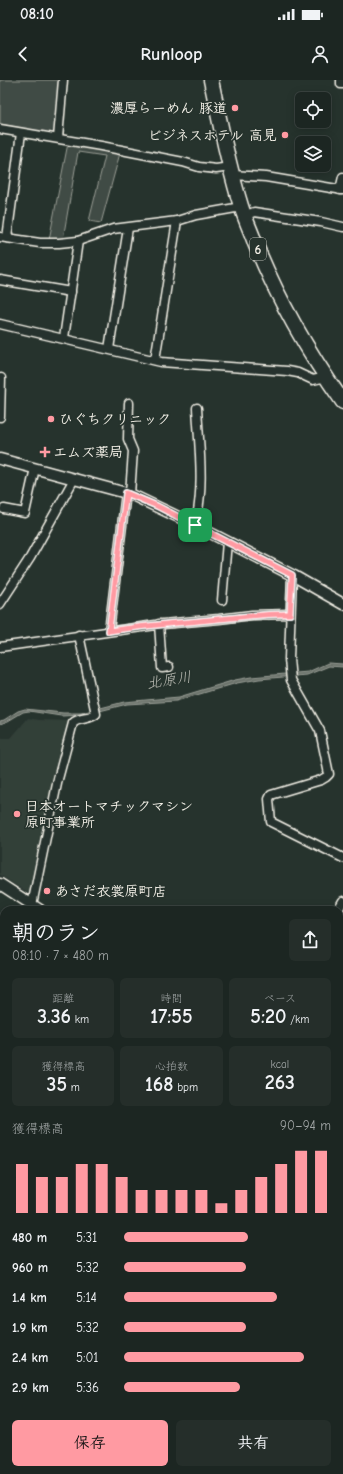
<!DOCTYPE html>
<html lang="ja">
<head>
<meta charset="utf-8">
<style>
  body { margin:0; font-family:"Comic Neue","Klee One",sans-serif; background:#252e2a; color:#f1f3f6; height:100vh; display:flex; flex-direction:column; font-size:15px; white-space:nowrap }
  * { box-sizing:border-box; margin:0 }
  p { font-size:13px; color:#a0a5a5 }
  .icon { flex:none; width:22px; height:22px; fill:none; stroke:currentColor; stroke-width:2; stroke-linecap:round; stroke-linejoin:round }
  .map { position:relative; flex:1; overflow:hidden }
  .side { position:absolute; left:0px; top:826px; width:343px; height:568px; display:flex; flex-direction:column; background:#1c2622; border-radius:12px 12px 0 0; box-shadow:0 2px 10px #0003,0 0 0 1px #3a4340 }
  .side>* { flex:none }
  .buttons { position:absolute; left:295px; top:12px; display:grid; gap:8px }
  .buttons a { display:grid; place-items:center; width:36px; height:36px; border-radius:6px; background:#1c2622; box-shadow:0 2px 10px #0003,0 0 0 1px #3a4340; font-size:20px }
  .pin { position:absolute; display:grid; place-items:center; width:34px; height:34px; color:#fff; margin:-17px; border-radius:8px; box-shadow:0 2px 6px #0006 }
  .round { display:grid; place-items:center; flex:none; width:42px; height:42px; border-radius:6px; background:#252e2a }
  .overview { display:flex; align-items:center; justify-content:space-between; height:68px; padding:0 12px }
  h1 { font-size:22px; font-weight:800; line-height:30px }
  .stats { display:grid; grid-template-columns:repeat(3,1fr); gap:6px; height:68px; padding:4px 12px }
  .stats div { display:grid; align-content:center; border-radius:6px; background:#252e2a; text-align:center }
  .stats b { font-size:20px; font-weight:800 }
  .stats small { font-size:11px; font-weight:400 }
  .stats p { font-size:11px }
  .chart { height:112px; padding:8px 12px }
  .chart p { display:flex; justify-content:space-between }
  .chart svg { width:100%; height:72px; margin-top:4px; stroke:#ff9aa2; stroke-width:6 }
  .button { display:flex; gap:8px; margin-top:auto; padding:8px 12px }
  .button a { flex:1; height:46px; border-radius:6px; background:#ff9aa2; color:#111; font-size:16px; font-weight:800; line-height:46px; text-align:center }
  .button a+a { background:#252e2a; color:#f1f3f6 }
  ul { padding:0 12px; list-style:none; font-size:13px }
  li { display:grid; grid-template-columns:64px 48px 1fr; align-items:center; height:30px }
  li i { height:10px; border-radius:5px; background:#ff9aa2 }
  .status { display:flex; justify-content:space-between; align-items:center; height:28px; padding:0 20px; background:#1c2622; direction:ltr }
  .status svg { height:11px; fill:currentColor }
  header { display:flex; justify-content:space-between; align-items:center; height:52px; padding:0 12px; background:#1c2622; font-size:18px; font-weight:800 }
  .map>svg:first-child { display:block }
  .built { fill:#333f39 }
  .green { fill:#414b45; stroke:#9a9e96 }
  .water { fill:#676f68; stroke:#9fa39b }
  .lines { fill:none; stroke-linecap:round; stroke-linejoin:round }
  .minor-casing { stroke:#f4f1e8; stroke-width:11 }
  .tertiary-casing { stroke:#f4f1e8; stroke-width:13 }
  .secondary-casing { stroke:#f4f1e8; stroke-width:15 }
  .trunk-casing { stroke:#f4f1e8; stroke-width:17 }
  .minor { stroke:#26332d; stroke-width:8 }
  .tertiary { stroke:#26332d; stroke-width:10 }
  .secondary { stroke:#26332d; stroke-width:12 }
  .trunk { stroke:#26332d; stroke-width:14 }
  .rail-casing { stroke:#f4f1e8; stroke-width:4 }
  .rail { stroke:#26332d; stroke-width:2.5; stroke-dasharray:8; stroke-linecap:butt }
  .route-casing { stroke:#fff; stroke-width:8 }
  .route { stroke:#ff9aa2; stroke-width:5 }
  .poi-dot { fill:#ff9aa2; stroke:#26332d; stroke-width:1.5 }
  .labels { text-anchor:middle; dominant-baseline:central; stroke-width:3.5; stroke-linejoin:round; paint-order:stroke }
  .shield { fill:#26332d; stroke:#b6b8b0; stroke-width:1 }
  .shield-label { font-size:13px; font-weight:bold; fill:#f4f1e8 }
  .poi-label { font-size:14px; font-weight:bold; fill:#f4f1e8; stroke:#26332d; text-anchor:start }
  .water-label { font-size:15px; font-style:italic; fill:#bcbdb5; stroke:#26332d }
</style>
</head>
<body>
<div class="status"><b>08:10</b><svg viewBox="0 0 49 12"><path d="M0 12V9h3v3zM5 12V6h3v6zM10 12V3h3v9zM15 12V0h3v12zM26 1h20v11H26zM47 4h2v5h-2z"/></svg></div>
<header><svg class="icon" aria-label="back" viewBox="0 0 24 24"><path d="M15 5l-7 7 7 7"/></svg>Runloop<svg class="icon" aria-label="person" viewBox="0 0 24 24"><circle cx="12" cy="8" r="4"/><path d="M4 21q1-7 8-7t8 7"/></svg></header>
<div class="map">
<svg width="343" height="1394" viewBox="0 0 343 1394">
  <rect width="100%" height="100%" fill="#26332d"/>
  <filter id="ink" filterUnits="userSpaceOnUse"><feTurbulence type="fractalNoise" baseFrequency=".025" numOctaves="2"/><feDisplacementMap in="SourceGraphic" scale="8" xChannelSelector="R" yChannelSelector="G"/><feConvolveMatrix kernelMatrix="1 2 1 2 8 2 1 2 1" color-interpolation-filters="sRGB"/></filter>
  <g filter="url(#ink)">
    <g class="built">
      <path d="M28 638 39 640 70 641 58 679 31 815 0 795V658H11Z"/>
      <path d="M339 1047 343 1048V1121L339 1120Z"/>
    </g>
    <g class="green">
      <path d="M0 0H62L55 54 0 44Z"/>
      <path d="M68 63 120 73 101 143 89 141 105 76 78 72 63 159 49 160Z"/>
      <path d="M174 1390H322L326 1392V1394H171Z"/>
    </g>
    <g class="water">
      <path d="M328 583 343 584V587L329 586 307 595 259 599 237 603 176 621 127 624 84 635 61 636 29 631 23 632 8 641 0 644V641L4 640 18 631 25 629 63 633H81L124 622 179 617 235 600 251 597 308 592Z"/>
      <path d="M96 1390H179V1391L176 1394H97Z"/>
    </g>
    <g class="lines">
      <defs>
        <g id="minor">
          <path d="M341 0V4H343"/>
          <path d="M0 49 101 66 183 82 199 87 216 89 230 87"/>
          <path d="M58 58 63 0"/>
          <path d="M232 95 266 97 343 110"/>
          <path d="M340 110 343 97"/>
          <path d="M244 136 254 132 321 142 343 147"/>
          <path d="M0 157 40 163H59L78 161 113 149 177 141 196 135 241 127"/>
          <path d="M7 158 21 53"/>
          <path d="M0 200 71 212"/>
          <path d="M0 244 161 282 287 291 298 293 313 300 326 297"/>
          <path d="M64 258 78 161"/>
          <path d="M109 269 128 148"/>
          <path d="M155 280 177 141"/>
          <path d="M129 323 128 359 133 371 130 414"/>
          <path d="M0 337 1 298"/>
          <path d="M4 429 25 433 35 388"/>
          <path d="M195 445C205 407 199 366 197 328"/>
          <path d="M292 495 289 579 291 600 320 651 329 694 326 697 321 700 271 715 269 719 271 742 343 778"/>
          <path d="M222 520 227 462"/>
          <path d="M0 524 30 478 74 399"/>
          <path d="M159 544 162 588 169 587"/>
          <path d="M109 551 126 413"/>
          <path d="M0 567 163 544 219 539 252 535 290 534"/>
          <path d="M32 825 58 699 73 643C79 637 90 640 96 634L79 555"/>
          <path d="M338 830 343 821"/>
          <path d="M339 840 343 842"/>
          <path d="M339 901 343 903"/>
          <path d="M51 1394 53 1390"/>
        </g>
        <g id="tertiary">
          <path d="M0 379 130 414 191 443 294 496 343 524"/>
          <path d="M0 804 40 830"/>
          <path d="M0 1070 4 1073"/>
          <path d="M339 1378 343 1380"/>
        </g>
        <g id="secondary">
          <path d="M0 909H4"/>
          <path d="M339 1033 343 1034"/>
        </g>
        <path id="trunk" d="M211 0C220 43 228 85 241 126 245 139 251 151 255 163 278 220 308 272 343 322"/>
      </defs>
      <use href="#minor" class="minor-casing"/>
      <use href="#tertiary" class="tertiary-casing"/>
      <use href="#secondary" class="secondary-casing"/>
      <use href="#trunk" class="trunk-casing"/>
      <use href="#minor" class="minor"/>
      <use href="#tertiary" class="tertiary"/>
      <use href="#secondary" class="secondary"/>
      <use href="#trunk" class="trunk"/>
      <defs>
        <g id="rail">
          <path d="M0 874 4 878"/>
          <path d="M339 1242 343 1246"/>
        </g>
      </defs>
      <use href="#rail" class="rail-casing"/>
      <use href="#rail" class="rail"/>
    </g>
  </g>
  <g class="lines" filter="url(#ink)">
    <defs>
      <path id="route" d="M126 413 157 426 292 495 290 534C266 533 243 537 219 539 182 543 146 545 109 551Z"/>
    </defs>
    <use href="#route" class="route-casing"/>
    <use href="#route" class="route"/>
  </g>
  <g class="poi-dot">
    <circle cx="235" cy="28" r="4"/>
    <circle cx="285" cy="55" r="4"/>
    <circle cx="51" cy="339" r="4"/>
    <path d="M43 366h4v4h4v4h-4v4h-4v-4h-4v-4h4z"/>
    <circle cx="17" cy="734" r="4"/>
    <circle cx="47" cy="811" r="4"/>
  </g>
  <g class="labels">
    <rect class="shield" x="250" y="158" width="16" height="22" rx="3"/>
    <g class="shield-label">
      <text x="258" y="169">6</text>
    </g>
    <g class="poi-label">
      <text x="227" y="28" text-anchor="end">濃厚らーめん 豚道</text>
      <text x="277" y="55" text-anchor="end">ビジネスホテル 高見</text>
      <text x="59" y="339">ひぐちクリニック</text>
      <text x="53" y="372">エムズ薬局</text>
      <text x="25" y="726">日本オートマチックマシン<tspan x="25" dy="16">原町事業所</tspan></text>
      <text x="55" y="811">あさだ衣裳原町店</text>
    </g>
    <g class="water-label">
      <text transform="translate(169 600) rotate(-9)">北原川</text>
    </g>
  </g>
</svg>
<div class="buttons">
<a><svg class="icon" aria-label="locate" viewBox="0 0 24 24"><circle cx="12" cy="12" r="6"/><path d="M12 2v4M12 18v4M2 12h4M18 12h4"/></svg></a>
<a><svg class="icon" aria-label="layers" viewBox="0 0 24 24"><path d="M12 4l9 5-9 5-9-5zM3 14l9 5 9-5"/></svg></a>
</div>
<div class="pin" style="left:195px;top:445px;background:#1e9e55"><svg class="icon" aria-label="arrive" viewBox="0 0 24 24"><path d="M6 21V4h12l-3 4 3 4H6"/></svg></div>
<section class="side">
<div class="overview"><div><h1>朝のラン</h1><p>08:10 · 7 × 480 m</p></div><a class="round"><svg class="icon" aria-label="share" viewBox="0 0 24 24"><path d="M12 15V3M7 8l5-5 5 5M5 13v7h14v-7"/></svg></a></div>
<div class="stats">
<div><p>距離</p><b>3.36<small> km</small></b></div>
<div><p>時間</p><b>17:55</b></div>
<div><p>ペース</p><b>5:20<small> /km</small></b></div>
</div>
<div class="stats">
<div><p>獲得標高</p><b>35<small> m</small></b></div>
<div><p>心拍数</p><b>168<small> bpm</small></b></div>
<div><p>kcal</p><b>263</b></div>
</div>
<div class="chart"><p><span>獲得標高</span>90–94 m</p>
<svg viewBox="0 0 160 44" preserveAspectRatio="none"><path d="M5 44V14M15 44V22M25 44V22M35 44V14M45 44V14M55 44V22M65 44V30M75 44V30M85 44V30M95 44V30M105 44V38M115 44V30M125 44V22M135 44V14M145 44V6M155 44V6"/></svg>
</div>
<ul>
<li><b>480 m</b>5:31<i style="width:60%"></i></li>
<li><b>960 m</b>5:32<i style="width:59%"></i></li>
<li><b>1.4 km</b>5:14<i style="width:74%"></i></li>
<li><b>1.9 km</b>5:32<i style="width:59%"></i></li>
<li><b>2.4 km</b>5:01<i style="width:87%"></i></li>
<li><b>2.9 km</b>5:36<i style="width:56%"></i></li>
</ul>
<div class="button"><a>保存</a><a>共有</a></div>
</section>
</div>
</body>
</html>
